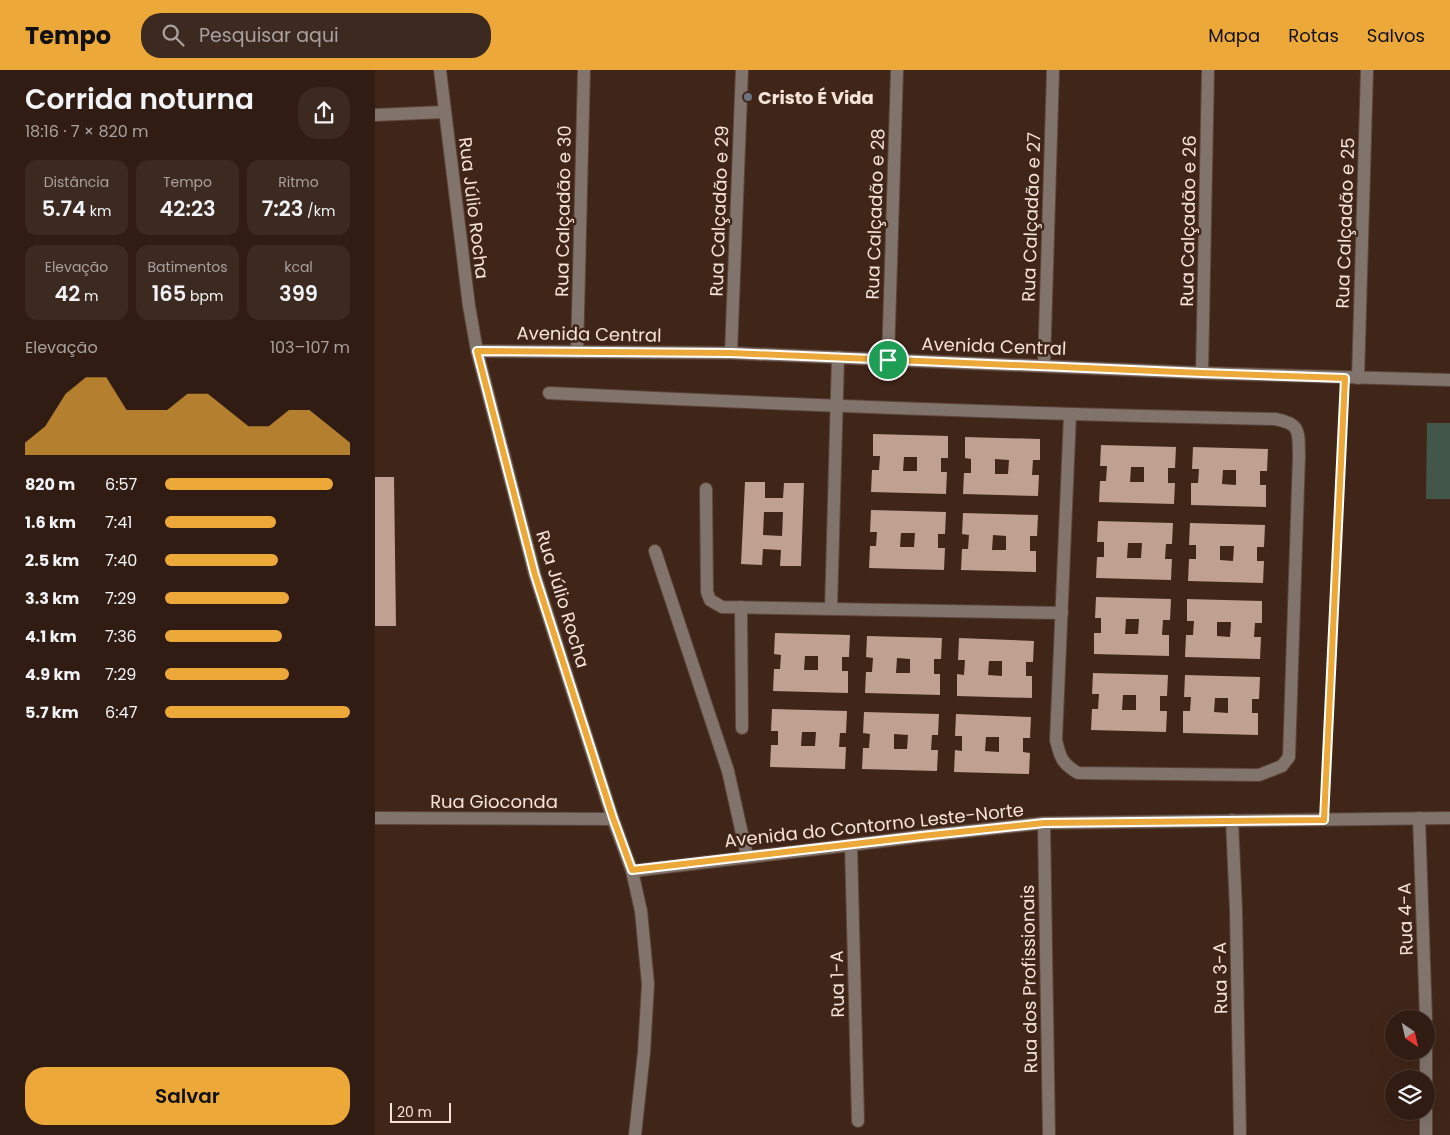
<!DOCTYPE html>
<html lang="pt">
<head>
<meta charset="utf-8">
<style>
  body { margin:0; font-family:Poppins,sans-serif; background:#3c2920; color:#f1f3f6; height:100vh; display:flex; flex-direction:column; font-size:19px; white-space:nowrap }
  * { box-sizing:border-box; margin:0 }
  p { font-size:16px; color:#a8a19f }
  .icon { flex:none; width:28px; height:28px; fill:none; stroke:currentColor; stroke-width:2; stroke-linecap:round; stroke-linejoin:round }
  .map { position:relative; flex:1; overflow:hidden }
  .details { display:flex; flex-direction:column; background:#301c12; width:375px }
  .details>* { flex:none }
  .needle { width:32px; rotate:146deg }
  .fabs { position:absolute; left:1010px; top:940px; display:grid; gap:10px }
  .fabs a { display:grid; place-items:center; width:50px; height:50px; border-radius:50%; background:#301c12; box-shadow:0 5px 20px #0002,0 0 0 1px #4b3a32; font-size:25px }
  .scale { position:absolute; left:15px; bottom:12px; width:61px; box-sizing:border-box; padding-left:5px; border:2px solid #f5e3da; border-top:0; font-size:14px; line-height:18px; white-space:nowrap; color:#f5e3da; -webkit-text-stroke:4px #402618; paint-order:stroke }
  .pin { position:absolute; display:grid; place-items:center; width:42px; height:42px; color:#fff; margin:-21px; border:2px solid #fff; border-radius:50%; box-shadow:0 1px 5px #0007 }
  .round { display:grid; place-items:center; flex:none; width:52px; height:52px; border-radius:20px; background:#3c2920 }
  .headline { display:flex; align-items:center; justify-content:space-between; height:85px; padding:0 25px }
  h1 { font-size:28px; font-weight:600; line-height:38px }
  .stats { display:grid; grid-template-columns:repeat(3,1fr); gap:8px; height:85px; padding:5px 25px }
  .stats div { display:grid; align-content:center; border-radius:12px; background:#3c2920; text-align:center }
  .stats b { font-size:21px; font-weight:600 }
  .stats small { font-size:14px; font-weight:400 }
  .stats p { font-size:14px }
  .chart { height:140px; padding:10px 25px }
  .chart p { display:flex; justify-content:space-between }
  .chart svg { width:100%; height:90px; margin-top:5px; fill:#eca93a; opacity:.7 }
  .primary-button { display:flex; gap:10px; margin-top:auto; padding:10px 25px }
  .primary-button a { flex:1; height:58px; border-radius:20px; background:#eca93a; color:#111; font-size:20px; font-weight:600; line-height:58px; text-align:center }
  ul { padding:0 25px; list-style:none; font-size:16px }
  li { display:grid; grid-template-columns:80px 60px 1fr; align-items:center; height:38px }
  li i { height:12px; border-radius:6px; background:#eca93a }
  header { display:flex; align-items:center; gap:30px; box-sizing:border-box; height:70px; padding:0 25px; background:#eca93a; color:#111 }
  header strong { font-size:24px }
  nav { display:flex; gap:28px; margin-inline-start:auto; font-size:18px }
  .search { width:350px; height:45px; background:#3c2920; display:flex; align-items:center; gap:12px; box-sizing:border-box; padding:0 18px; border-radius:20px; color:#a8a19f; font-size:19px }
  main { display:flex; flex:1; min-height:0 }
  .map>svg:first-child { display:block }
  .green { fill:#43564a }
  .building { fill:#c0a090; fill-rule:evenodd }
  .lines { fill:none; stroke-linecap:round; stroke-linejoin:round }
  .minor-casing { stroke:#5d4437; stroke-width:14 }
  .path { stroke:#80695d; stroke-width:3; stroke-dasharray:4 4; stroke-linecap:butt }
  .minor { stroke:#81746d; stroke-width:12 }
  .route-casing { stroke:#fff; stroke-width:10 }
  .route { stroke:#eca93a; stroke-width:6 }
  .worship-dot { fill:#6b7280; stroke:#402618; stroke-width:2 }
  .labels { text-anchor:middle; dominant-baseline:central; stroke-width:5; stroke-linejoin:round; paint-order:stroke }
  .poi-label { font-size:18px; font-weight:bold; fill:#f5e3da; stroke:#402618; text-anchor:start }
  .street-label { font-size:18px; fill:#f5e3da; stroke:#402618 }
</style>
</head>
<body>
<header>
<strong>Tempo</strong>
<div class="search"><svg class="icon" aria-label="search" viewBox="0 0 24 24"><circle cx="10" cy="10" r="6"/><path d="M15 15l6 6"/></svg>Pesquisar aqui</div>
<nav><a>Mapa</a><a>Rotas</a><a>Salvos</a></nav>
</header>
<main>
<section class="details">
<div class="headline"><div><h1>Corrida noturna</h1><p>18:16 · 7 × 820 m</p></div><a class="round"><svg class="icon" aria-label="share" viewBox="0 0 24 24"><path d="M12 15V3M7 8l5-5 5 5M5 13v7h14v-7"/></svg></a></div>
<div class="stats">
<div><p>Distância</p><b>5.74<small> km</small></b></div>
<div><p>Tempo</p><b>42:23</b></div>
<div><p>Ritmo</p><b>7:23<small> /km</small></b></div>
</div>
<div class="stats">
<div><p>Elevação</p><b>42<small> m</small></b></div>
<div><p>Batimentos</p><b>165<small> bpm</small></b></div>
<div><p>kcal</p><b>399</b></div>
</div>
<div class="chart"><p><span>Elevação</span>103–107 m</p>
<svg viewBox="0 0 160 44" preserveAspectRatio="none"><path d="M0 44V38L10 30L20 14L30 6L40 6L50 22L60 22L70 22L80 14L90 14L100 22L110 30L120 30L130 22L140 22L150 30L160 38V44z"/></svg>
</div>
<ul>
<li><b>820 m</b>6:57<i style="width:91%"></i></li>
<li><b>1.6 km</b>7:41<i style="width:60%"></i></li>
<li><b>2.5 km</b>7:40<i style="width:61%"></i></li>
<li><b>3.3 km</b>7:29<i style="width:67%"></i></li>
<li><b>4.1 km</b>7:36<i style="width:63%"></i></li>
<li><b>4.9 km</b>7:29<i style="width:67%"></i></li>
<li><b>5.7 km</b>6:47<i style="width:100%"></i></li>
</ul>
<div class="primary-button"><a>Salvar</a></div>
</section>
<div class="map">
<svg width="1075" height="1065" viewBox="0 0 1075 1065">
  <rect width="100%" height="100%" fill="#402618"/>
  <path class="green" d="M1052 353H1075V429H1051Z"/>
  <g class="building">
    <path d="M498 364 573 366V388H566V402H572L571 424 496 422 497 400H504L505 386H498ZM529 387H542V401H528Z"/>
    <path d="M590 367 665 369V390H658L657 405H664L663 426 588 424 589 403H596V389L590 388ZM620 389 634 390 633 404H620Z"/>
    <path d="M726 375 801 377 800 398H793V413H800L799 434 724 432 725 411H731L732 396H725ZM756 397H769V412H755Z"/>
    <path d="M818 377 893 379 892 401H885V415H891V437L816 435V413H823L824 399H817ZM848 400H861V415L847 414Z"/>
    <path d="M0 407H19L21 556H0Z"/>
    <path d="M370 412H390V428H408L409 413H429L426 496H405L406 480 388 479 387 495 366 494ZM389 442H408L407 466 388 465Z"/>
    <path d="M496 440 571 442 570 464H563V478H570L569 500 494 498 495 476H501L502 462H495ZM526 463H540L539 477H525Z"/>
    <path d="M588 443 663 445 662 466H655V481H661V502L586 500 587 479H593L594 465 587 464ZM618 465 631 466V480H617Z"/>
    <path d="M723 451 798 453 797 474H791L790 489H797L796 510 721 508 722 487H729V472H722ZM753 473H767L766 488H752Z"/>
    <path d="M815 453 890 455 889 477H882V491H889L888 513 813 511 814 489H821V475H814ZM845 476H859L858 491 845 490Z"/>
    <path d="M721 527 796 529 795 550H788L787 565H794V586L719 584V563H726V548H720ZM751 549H764L763 564H750Z"/>
    <path d="M812 529 887 531V553H880L879 567H886L885 589 810 587 811 565H818L819 551H812ZM842 552H856L855 567 842 566Z"/>
    <path d="M400 563 475 565 474 587H467V601H473V623L398 621 399 599H405L406 585 399 584ZM430 586H443V600H429Z"/>
    <path d="M492 566 567 568 566 589H559V604H565V625L490 623 491 602H497L498 588 491 587ZM522 588 535 589V603H521Z"/>
    <path d="M584 568 659 571 658 592H651V606H657V628L582 626V604L589 605 590 590H583ZM614 591H627V606L613 605Z"/>
    <path d="M718 603 793 605 792 626H785V641H792L791 662 716 660 717 639H723L724 624H717ZM748 625H761V640H747Z"/>
    <path d="M810 605 885 607 884 629H877V643H883V665L808 663V641H815L816 627H809ZM840 628H853V643L839 642Z"/>
    <path d="M397 639 472 641 471 663H465L464 677H471L470 699 395 697 396 675H403V661H396ZM427 662H441L440 676H426Z"/>
    <path d="M489 642 564 644 563 665H557L556 680H563L562 701 487 699 488 678H494L495 664 488 663ZM519 664 533 665 532 679H519Z"/>
    <path d="M581 644 656 647 655 668H648V682L655 683 654 704 579 702 580 680 587 681V666H580ZM611 667H624V682L610 681Z"/>
  </g>
  <g class="lines">
    <defs>
      <g id="minor">
        <path d="M65 0 94 236 102 281 160 505 238 749 257 801 266 841 273 914 269 982 260 1065"/>
        <path d="M0 45 69 42"/>
        <path d="M102 281 356 283 827 303 1075 310"/>
        <path d="M202 282 209 0"/>
        <path d="M356 283 367 0"/>
        <path d="M513 290 522 0"/>
        <path d="M669 296 678 0"/>
        <path d="M827 303 833 0"/>
        <path d="M983 308 992 0"/>
        <path d="M174 323C416 335 658 344 900 349 927 354 923 362 924 386L914 687 907 696 884 705 703 703C687 694 685 687 681 670L695 345"/>
        <path d="M331 419 332 522 335 530 347 537 687 543"/>
        <path d="M280 481 353 701 372 786"/>
        <path d="M366 537 367 658"/>
        <path d="M456 539 463 287"/>
        <path d="M0 748 238 749"/>
        <path d="M1044 748 1051 949"/>
        <path d="M857 750 861 840 865 1065"/>
        <path d="M669 753 674 1065"/>
        <path d="M476 775 483 1051"/>
        <path d="M257 801 476 775 547 766 669 753 1075 748"/>
        <path d="M1051 965V1030"/>
        <path d="M1051 1065V1041"/>
      </g>
    </defs>
    <use href="#minor" class="minor-casing"/>
    <path class="path" d="M950 734 969 324"/>
    <use href="#minor" class="minor"/>
  </g>
  <g class="lines">
    <defs>
      <path id="route" d="M102 281 356 283 827 303 970 308 949 750 669 753 547 766 257 800 238 748 160 505Z"/>
    </defs>
    <use href="#route" class="route-casing"/>
    <use href="#route" class="route"/>
  </g>
  <circle class="worship-dot" cx="373" cy="27" r="5"/>
  <g class="labels">
    <g class="poi-label">
      <text x="383" y="27">Cristo É Vida</text>
    </g>
    <g class="street-label">
      <text transform="translate(99 138) rotate(83)">Rua Júlio Rocha</text>
      <text transform="translate(188 141) rotate(-89)">Rua Calçadão e 30</text>
      <text transform="translate(344 141) rotate(-88)">Rua Calçadão e 29</text>
      <text transform="translate(500 144) rotate(-88)">Rua Calçadão e 28</text>
      <text transform="translate(656 147) rotate(-88)">Rua Calçadão e 27</text>
      <text transform="translate(813 151) rotate(-89)">Rua Calçadão e 26</text>
      <text transform="translate(970 153) rotate(-88)">Rua Calçadão e 25</text>
      <text transform="translate(214 264) rotate(1)">Avenida Central</text>
      <text transform="translate(619 276) rotate(2)">Avenida Central</text>
      <text transform="translate(188 529) rotate(73)">Rua Júlio Rocha</text>
      <text x="119" y="731">Rua Gioconda</text>
      <text transform="translate(499 755) rotate(-6)">Avenida do Contorno Leste-Norte</text>
      <text transform="translate(1030 849) rotate(-92)">Rua 4-A</text>
      <text transform="translate(845 908) rotate(-91)">Rua 3-A</text>
      <text transform="translate(654 909) rotate(-91)">Rua dos Profissionais</text>
      <text transform="translate(462 914) rotate(-91)">Rua 1-A</text>
    </g>
  </g>
</svg>
<div class="fabs">
<a><svg class="needle" viewBox="-14 -14 28 28"><path d="M0-13l5 13h-10z" fill="#e53935"/><path d="M0 13l5-13h-10z" fill="#a8a19f"/></svg></a>
<a><svg class="icon" aria-label="layers" viewBox="0 0 24 24"><path d="M12 4l9 5-9 5-9-5zM3 14l9 5 9-5"/></svg></a>
</div>
<div class="scale">20 m</div>
<div class="pin" style="left:513px;top:290px;background:#1e9e55"><svg class="icon" aria-label="arrive" viewBox="0 0 24 24"><path d="M6 21V4h12l-3 4 3 4H6"/></svg></div>
</div>
</main>
</body>
</html>
